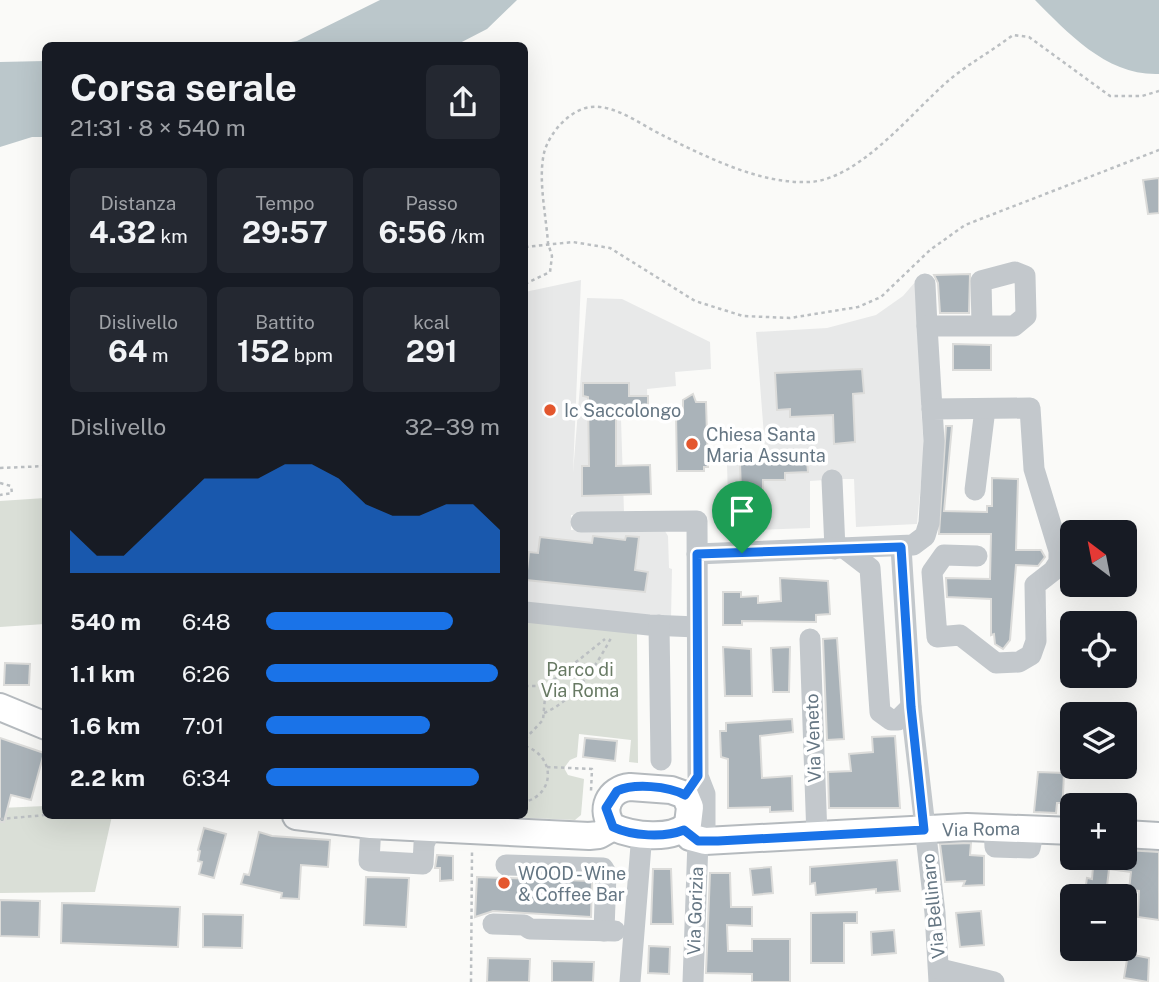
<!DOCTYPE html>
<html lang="it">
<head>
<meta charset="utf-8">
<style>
  body { margin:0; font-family:"Public Sans",sans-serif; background:#242831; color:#f1f3f6; height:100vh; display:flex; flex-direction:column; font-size:26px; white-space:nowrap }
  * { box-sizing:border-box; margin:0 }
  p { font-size:23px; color:#9ea1a6 }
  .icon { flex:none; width:38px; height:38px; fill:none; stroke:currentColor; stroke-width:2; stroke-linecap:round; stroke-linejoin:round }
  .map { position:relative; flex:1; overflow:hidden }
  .drawer { position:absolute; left:42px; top:42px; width:486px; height:777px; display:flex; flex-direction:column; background:#171b24; border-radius:10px; box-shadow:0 7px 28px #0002 }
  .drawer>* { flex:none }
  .needle { width:46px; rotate:328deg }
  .tools { position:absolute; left:1060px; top:520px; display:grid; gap:14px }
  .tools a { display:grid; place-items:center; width:77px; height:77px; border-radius:10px; background:#171b24; box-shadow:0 7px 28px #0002; font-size:35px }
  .pin { position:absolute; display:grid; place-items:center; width:60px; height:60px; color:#fff; margin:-72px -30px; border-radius:50% 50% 50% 0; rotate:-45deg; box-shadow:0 0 7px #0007 }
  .pin .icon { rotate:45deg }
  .round { display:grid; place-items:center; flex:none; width:74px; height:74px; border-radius:10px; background:#242831 }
  .overview { display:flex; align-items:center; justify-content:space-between; height:119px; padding:0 28px }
  h1 { font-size:38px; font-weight:700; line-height:52px }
  .stats { display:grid; grid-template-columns:repeat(3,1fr); gap:10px; height:119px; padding:7px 28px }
  .stats div { display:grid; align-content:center; border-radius:10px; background:#242831; text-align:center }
  .stats b { font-size:30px; font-weight:700 }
  .stats small { font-size:19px; font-weight:400 }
  .stats p { font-size:19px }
  .chart { height:196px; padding:14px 28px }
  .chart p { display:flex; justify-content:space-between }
  .chart svg { width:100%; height:126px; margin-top:7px; fill:#1a73e8; opacity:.7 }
  ul { padding:0 28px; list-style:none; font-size:23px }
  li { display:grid; grid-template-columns:112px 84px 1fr; align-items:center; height:52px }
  li i { height:18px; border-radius:9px; background:#1a73e8 }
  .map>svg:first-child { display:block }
  .built { fill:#e8e9e9 }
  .green { fill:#dadfd7 }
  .water { fill:#bbc7cb }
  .building { fill:#aab3b9; stroke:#dcdcda; stroke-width:2 }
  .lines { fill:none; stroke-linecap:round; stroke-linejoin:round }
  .major-casing { stroke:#b5babe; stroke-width:30 }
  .path { stroke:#bbbfc2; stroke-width:2.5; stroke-dasharray:3.5 3.5; stroke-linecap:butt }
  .minor { stroke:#c3c8cc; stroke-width:21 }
  .major { stroke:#fff; stroke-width:26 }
  .route-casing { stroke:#fff; stroke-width:14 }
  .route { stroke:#1a73e8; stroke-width:9 }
  .poi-dot { fill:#e4572e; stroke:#fff; stroke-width:2.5 }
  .labels { text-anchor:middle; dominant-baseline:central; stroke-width:7; stroke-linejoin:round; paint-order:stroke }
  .poi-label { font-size:18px; fill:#657683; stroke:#fff; text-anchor:start }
  .park-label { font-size:18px; fill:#687a64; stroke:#fff }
  .street-label { font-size:18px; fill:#657683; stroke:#fff }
</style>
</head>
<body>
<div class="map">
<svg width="1159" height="982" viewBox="0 0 1159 982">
  <rect width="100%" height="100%" fill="#fafaf8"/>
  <g class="built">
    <path d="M581 280 573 473 587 298 622 299 710 342 711 369 675 372 676 386 647 389 648 418 621 419 624 512 571 515V530L663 528 668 536 669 568 672 569 671 619 525 602V292Z"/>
    <path d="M916 281 924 404 921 405 924 450 917 524 856 527 854 479H841L810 481V528L729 531 727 464 766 462 756 332 827 328 876 315 903 296Z"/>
  </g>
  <g class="green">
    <path d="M45 498V624L0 627V501Z"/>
    <path d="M525 619 637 634 638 763 629 762 631 740 579 734 577 757 570 760 564 768 568 775 584 779 581 815 575 820 484 816H525Z"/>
    <path d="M45 806 46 816H112L95 892 0 893V808Z"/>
  </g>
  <g class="water">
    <path d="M380 0H517L487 29 456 45H273L297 41Z"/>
    <path d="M1035 0H1159V74C1107 76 1068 33 1035 0Z"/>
    <path d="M45 61V137H32L0 147V62Z"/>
  </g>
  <g class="building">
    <path d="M1159 178V213L1148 214 1143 180Z"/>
    <path d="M970 274 969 313H940L938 283 934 275Z"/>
    <path d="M953 344 991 345V370H953Z"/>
    <path d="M862 369 864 393 853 394 855 442 834 444 833 415 790 417V409L777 410 775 373Z"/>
    <path d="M583 383H629V396H648V418H638L637 413 616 414V466L650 465 651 494 582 496V466H589L588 397 583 396Z"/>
    <path d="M693 394 696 402H706L708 467H704V471H677L676 414H683V400Z"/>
    <path d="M946 426H952L944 511 987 512V506H992V478L1018 479 1016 550H1041L1045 557 1038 566 1016 565 1010 640 1003 649 995 644 994 634 991 635V599L947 597 946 578 990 579 991 534H939Z"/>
    <path d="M807 461 808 472 785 473V480H763V491L741 492 740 463Z"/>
    <path d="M593 536 625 540 626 536 639 537 635 570 648 572 645 592 526 580 529 552 538 553 540 537 592 543Z"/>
    <path d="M780 578 828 581 830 614 816 615V622L742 621V625H723V592H741V597L758 596V603L781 601Z"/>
    <path d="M837 638 844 739 827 740 823 639Z"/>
    <path d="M723 647 751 649 752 696H725Z"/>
    <path d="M790 647 789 692H773L771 648Z"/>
    <path d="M5 663 30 664 29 685H4Z"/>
    <path d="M792 719 793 732 760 736 762 778 792 776 793 811 770 812V807L728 808V759L721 757 720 731H726V723Z"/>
    <path d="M895 736 900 808H829L828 772 851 771 849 754 873 752 872 737Z"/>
    <path d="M0 738 44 753 31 800 11 795 4 822H0Z"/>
    <path d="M585 738 617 741 615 761 583 757Z"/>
    <path d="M1038 772 1064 773 1063 795 1061 803H1057L1056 813 1034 812Z"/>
    <path d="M204 828 226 834 214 878 199 874 202 862 198 861 200 851 198 850Z"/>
    <path d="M259 832 272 836 330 840 328 867 301 865 299 899 281 898 282 893 241 884 244 874 249 875Z"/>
    <path d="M971 843 970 855 984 856V885L963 886 965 881 945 882 940 844Z"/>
    <path d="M1125 850 1159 852V920L1138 917 1139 891 1129 890 1131 872 1109 869 1106 895 1085 891 1087 878 1092 879 1093 867 1079 865 1080 858H1125Z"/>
    <path d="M437 855 453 856V880L440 881V868H435Z"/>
    <path d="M897 860 900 891 876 893V889L816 895 815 883 810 884V867Z"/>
    <path d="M771 867 773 893 753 895 750 869Z"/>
    <path d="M653 869H671L673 924H651Z"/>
    <path d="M710 873H730L731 907H752V926L727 925 728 951H752V939H790V982H752V974L706 973Z"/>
    <path d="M366 877 409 878 406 927 364 925Z"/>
    <path d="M477 877 592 881 591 917 493 911 475 917Z"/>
    <path d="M0 900 40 901 39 937 0 936Z"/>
    <path d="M62 903 180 907 178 947 61 943Z"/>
    <path d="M981 911 984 945 960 947 956 913Z"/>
    <path d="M857 912V923H844V963H811V913Z"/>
    <path d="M203 914 243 915 242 948 203 947Z"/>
    <path d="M894 930 896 953 872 955 871 932Z"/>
    <path d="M649 946 670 947 669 974 648 973Z"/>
    <path d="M1128 954 1149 958 1148 982 1124 978Z"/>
    <path d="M488 958 530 959 529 982H487Z"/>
    <path d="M552 961 594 962 593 982H552Z"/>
  </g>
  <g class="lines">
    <defs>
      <g id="major">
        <path d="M0 707 46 726"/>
        <path d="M630 787 671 790 685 795 690 807 688 824C673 841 632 836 613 827 599 810 609 789 630 787Z"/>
        <path d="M296 816 371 825 589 836 599 835 613 827"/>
        <path d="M684 829 690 837 705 841 967 827 1073 831"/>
        <path d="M1125 834 1159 836"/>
      </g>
    </defs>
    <use href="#major" class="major-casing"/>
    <g class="path">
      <path d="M525 247 573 242 610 248 695 301 743 316 790 318 858 307 881 297 930 250 965 225 1159 150"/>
      <path d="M525 284 550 272 552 256 548 243C546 215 538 180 544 153 549 133 570 109 591 107 615 104 643 126 664 136 707 157 759 184 809 182 859 180 912 112 948 81 968 64 992 51 1013 35L1029 37 1110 96H1142L1159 91"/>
      <path d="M0 468 46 466"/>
      <path d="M0 483 11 486 12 493 0 495"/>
      <path d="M525 686H546"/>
      <path d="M544 713C575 700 596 666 611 638"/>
      <path d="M525 739 543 720 546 686 605 639"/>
      <path d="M525 746C555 756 556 793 525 802"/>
      <path d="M547 767 592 769 591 791"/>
      <path d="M0 819 46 815"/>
      <path d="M471 982 472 852"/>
    </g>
    <g class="minor">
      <path d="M925 284 927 326"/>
      <path d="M932 409 927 326H1014L1026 316 1025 276 1015 272 981 281 982 326"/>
      <path d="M832 480 835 549"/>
      <path d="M975 490 985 409"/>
      <path d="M581 522 697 521 698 776 705 794V841"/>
      <path d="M901 547 911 707 935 913 939 982"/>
      <path d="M844 548 870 568 880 712 891 720H898L911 707"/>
      <path d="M697 554 913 545 925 536 929 523 934 441 932 409 1030 408 1034 469 1059 551V562L1053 571 1035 585 1036 641 1031 655 1019 662 996 663 960 635 937 637 932 572 944 555 977 556"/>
      <path d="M525 612 649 625 697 627"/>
      <path d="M659 625 661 760"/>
      <path d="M810 639 817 837"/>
      <path d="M371 825 369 861 423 864 424 844 431 828"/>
      <path d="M994 827 995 847 1030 848 1034 829"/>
      <path d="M506 865 603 868 606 873 604 931"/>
      <path d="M493 924 524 925 530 929 615 931"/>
      <path d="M940 969 994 982"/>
      <path d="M630 982 642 833"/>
      <path d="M693 982 698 841"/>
    </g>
    <use href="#major" class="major"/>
  </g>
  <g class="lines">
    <defs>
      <path id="route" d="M901 547 911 707 924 830 718 841H698L684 830C664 838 632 836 613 827L606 808 617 791C634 783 668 786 685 795L698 776 697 554Z"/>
    </defs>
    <use href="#route" class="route-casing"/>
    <use href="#route" class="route"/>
  </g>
  <g class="poi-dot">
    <circle cx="550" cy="410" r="7"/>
    <circle cx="692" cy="444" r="7"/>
    <circle cx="504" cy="883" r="7"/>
  </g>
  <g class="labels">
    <g class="poi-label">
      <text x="564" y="410">Ic Saccolongo</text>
      <text x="706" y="434">Chiesa Santa<tspan x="706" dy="21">Maria Assunta</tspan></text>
      <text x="518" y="873">WOOD - Wine<tspan x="518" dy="21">&amp; Coffee Bar</tspan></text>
    </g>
    <g class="park-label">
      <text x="580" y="669">Parco di<tspan x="580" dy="21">Via Roma</tspan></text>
    </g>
    <g class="street-label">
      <text transform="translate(813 738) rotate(-92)">Via Veneto</text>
      <text transform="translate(981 829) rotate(-1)">Via Roma</text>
      <text transform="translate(933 906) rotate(-96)">Via Bellinaro</text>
      <text transform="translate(695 911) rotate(-88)">Via Gorizia</text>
    </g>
  </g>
</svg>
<div class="tools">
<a><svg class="needle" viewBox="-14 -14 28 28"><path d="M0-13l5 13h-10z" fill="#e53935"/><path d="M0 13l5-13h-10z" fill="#9ea1a6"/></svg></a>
<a><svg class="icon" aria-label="locate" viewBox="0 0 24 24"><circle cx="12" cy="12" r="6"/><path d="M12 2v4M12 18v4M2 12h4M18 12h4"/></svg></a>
<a><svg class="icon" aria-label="layers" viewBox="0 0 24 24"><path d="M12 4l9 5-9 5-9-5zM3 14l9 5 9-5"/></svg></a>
<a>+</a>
<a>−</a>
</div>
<div class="pin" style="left:742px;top:553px;background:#1e9e55"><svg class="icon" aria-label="arrive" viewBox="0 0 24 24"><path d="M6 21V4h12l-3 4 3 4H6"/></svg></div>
<section class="drawer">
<div class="overview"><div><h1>Corsa serale</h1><p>21:31 · 8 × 540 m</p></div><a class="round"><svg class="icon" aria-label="share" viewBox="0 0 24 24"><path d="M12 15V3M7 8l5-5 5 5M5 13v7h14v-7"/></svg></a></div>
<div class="stats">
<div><p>Distanza</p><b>4.32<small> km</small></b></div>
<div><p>Tempo</p><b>29:57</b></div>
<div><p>Passo</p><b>6:56<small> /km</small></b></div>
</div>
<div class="stats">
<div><p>Dislivello</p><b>64<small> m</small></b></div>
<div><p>Battito</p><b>152<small> bpm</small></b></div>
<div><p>kcal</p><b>291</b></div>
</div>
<div class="chart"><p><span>Dislivello</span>32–39 m</p>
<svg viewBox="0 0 160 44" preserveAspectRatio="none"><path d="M0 44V29L10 38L20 38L30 29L40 20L50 11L60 11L70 11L80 6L90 6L100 11L110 20L120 24L130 24L140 20L150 20L160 29V44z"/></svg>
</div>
<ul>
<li><b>540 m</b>6:48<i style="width:80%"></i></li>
<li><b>1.1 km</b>6:26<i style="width:99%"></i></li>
<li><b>1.6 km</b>7:01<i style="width:70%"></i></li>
<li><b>2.2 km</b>6:34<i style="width:91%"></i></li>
</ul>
</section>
</div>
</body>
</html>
